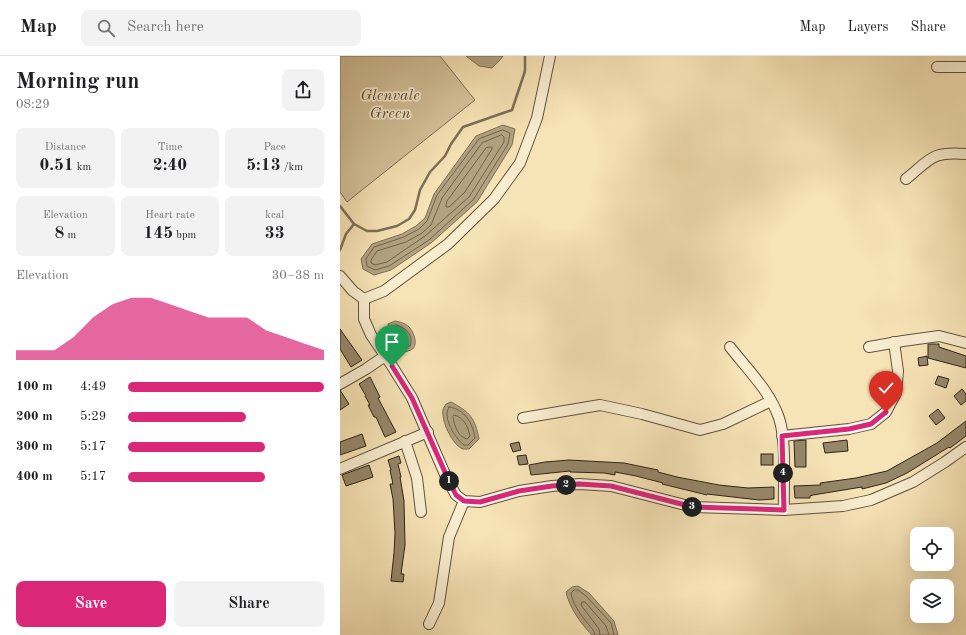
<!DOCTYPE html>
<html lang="en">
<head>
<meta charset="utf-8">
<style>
  body { margin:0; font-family:"Old Standard TT",serif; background:#f2f2f2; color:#202124; height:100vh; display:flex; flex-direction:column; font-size:15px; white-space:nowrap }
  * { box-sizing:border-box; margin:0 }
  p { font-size:13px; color:#757577 }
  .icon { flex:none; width:22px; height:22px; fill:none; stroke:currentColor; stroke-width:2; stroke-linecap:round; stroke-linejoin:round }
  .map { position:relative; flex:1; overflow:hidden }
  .side { display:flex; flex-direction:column; background:#fff; width:340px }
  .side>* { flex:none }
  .controls { position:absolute; left:570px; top:471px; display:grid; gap:8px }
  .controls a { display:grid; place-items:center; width:44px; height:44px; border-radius:8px; background:#fff; box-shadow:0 4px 16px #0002; font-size:20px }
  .pin { position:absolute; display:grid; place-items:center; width:34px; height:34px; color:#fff; margin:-41px -17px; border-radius:50% 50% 50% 0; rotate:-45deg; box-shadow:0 0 4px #0007 }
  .pin .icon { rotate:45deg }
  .km { position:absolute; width:20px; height:20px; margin:-10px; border-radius:50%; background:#222; color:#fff; font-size:11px; line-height:20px; text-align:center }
  .round { display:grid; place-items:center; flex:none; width:42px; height:42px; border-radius:8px; background:#f2f2f2 }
  .overview { display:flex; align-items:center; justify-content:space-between; height:68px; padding:0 16px }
  h1 { font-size:22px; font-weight:800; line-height:30px }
  .stats { display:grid; grid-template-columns:repeat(3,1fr); gap:6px; height:68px; padding:4px 16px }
  .stats div { display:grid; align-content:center; border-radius:8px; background:#f2f2f2; text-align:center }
  .stats b { font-size:17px; font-weight:800 }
  .stats small { font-size:11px; font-weight:400 }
  .stats p { font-size:11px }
  .chart { height:112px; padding:8px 16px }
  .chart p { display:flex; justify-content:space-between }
  .chart svg { width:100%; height:72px; margin-top:4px; fill:#db2777; opacity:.7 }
  .cta { display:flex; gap:8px; margin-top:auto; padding:8px 16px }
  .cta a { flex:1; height:46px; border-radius:8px; background:#db2777; color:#fff; font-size:16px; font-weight:800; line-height:46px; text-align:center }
  .cta a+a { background:#f2f2f2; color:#202124 }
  ul { padding:0 16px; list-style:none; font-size:13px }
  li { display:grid; grid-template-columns:64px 48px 1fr; align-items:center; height:30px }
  li i { height:10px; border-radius:5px; background:#db2777 }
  header { display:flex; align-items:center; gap:24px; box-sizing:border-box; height:56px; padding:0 20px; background:#fff; border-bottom:1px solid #e0e0e0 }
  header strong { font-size:19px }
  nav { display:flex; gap:22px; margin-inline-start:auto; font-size:14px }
  .search { width:280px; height:36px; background:#f2f2f2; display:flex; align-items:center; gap:10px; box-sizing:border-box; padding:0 14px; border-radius:8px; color:#757577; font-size:15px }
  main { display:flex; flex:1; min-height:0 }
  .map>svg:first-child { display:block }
  .green { fill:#d4c29b; stroke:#80725a }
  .water { fill:#b2a280; stroke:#7d6f56 }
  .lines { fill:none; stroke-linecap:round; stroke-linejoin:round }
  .shore { stroke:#70624c; stroke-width:1 }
  .stream { stroke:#7d6f56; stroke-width:2.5 }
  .building { fill:#96876a; stroke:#2d2318 }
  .street-casing { stroke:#5f5340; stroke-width:12 }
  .street { stroke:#f9edd0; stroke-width:10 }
  .route-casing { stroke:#fff; stroke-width:8 }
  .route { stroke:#db2777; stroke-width:5 }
  .labels { text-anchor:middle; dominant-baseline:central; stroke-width:3.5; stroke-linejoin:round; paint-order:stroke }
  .park-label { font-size:16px; font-style:italic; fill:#574b39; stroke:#f9edd0 }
</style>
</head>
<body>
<header>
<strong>Map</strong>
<div class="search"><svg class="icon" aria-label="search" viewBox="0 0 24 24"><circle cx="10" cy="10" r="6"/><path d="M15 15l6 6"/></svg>Search here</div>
<nav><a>Map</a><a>Layers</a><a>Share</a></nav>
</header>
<main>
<section class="side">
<div class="overview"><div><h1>Morning run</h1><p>08:29</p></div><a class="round"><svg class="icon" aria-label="share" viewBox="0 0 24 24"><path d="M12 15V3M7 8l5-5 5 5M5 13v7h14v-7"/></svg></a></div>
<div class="stats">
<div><p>Distance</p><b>0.51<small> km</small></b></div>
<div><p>Time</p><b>2:40</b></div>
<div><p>Pace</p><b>5:13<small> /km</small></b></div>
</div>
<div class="stats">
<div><p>Elevation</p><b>8<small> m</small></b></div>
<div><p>Heart rate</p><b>145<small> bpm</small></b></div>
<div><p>kcal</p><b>33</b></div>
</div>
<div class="chart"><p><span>Elevation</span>30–38 m</p>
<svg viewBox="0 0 160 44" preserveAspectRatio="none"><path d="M0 44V38L10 38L20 38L30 30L40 18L50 10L60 6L70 6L80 10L90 14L100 18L110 18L120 18L130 26L140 30L150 34L160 38V44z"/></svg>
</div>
<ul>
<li><b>100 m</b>4:49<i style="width:100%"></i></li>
<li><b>200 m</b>5:29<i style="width:60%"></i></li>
<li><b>300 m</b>5:17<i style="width:70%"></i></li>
<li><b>400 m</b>5:17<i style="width:70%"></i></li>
</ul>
<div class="cta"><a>Save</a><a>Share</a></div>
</section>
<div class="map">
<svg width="626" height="579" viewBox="0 0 626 579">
  <rect width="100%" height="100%" fill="#f6e3b6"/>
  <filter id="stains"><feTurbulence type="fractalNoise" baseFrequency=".005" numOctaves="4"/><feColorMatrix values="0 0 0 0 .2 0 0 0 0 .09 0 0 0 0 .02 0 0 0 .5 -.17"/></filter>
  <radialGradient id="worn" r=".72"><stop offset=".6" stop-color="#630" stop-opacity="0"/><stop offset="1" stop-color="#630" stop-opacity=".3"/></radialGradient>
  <path class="green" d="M0 0H100L135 44 7 146 0 136Z"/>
  <g class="water">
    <path d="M126 0H163L161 3 152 12 139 10Z"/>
    <path d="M163 69 175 73 172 89 137 146 91 187 51 214 34 219 23 213 21 203 32 188 62 178 76 170 85 162 94 138 136 80Z"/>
    <path d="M55 265C60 266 65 267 69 271 74 276 79 290 71 294 69 295 67 295 65 296 55 288 49 281 48 268Z"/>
    <path d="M111 346C130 356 135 362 139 383L129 393C128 393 124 393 123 393 112 389 101 364 103 354 103 352 105 350 106 348Z"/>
    <path d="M238 530 249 537 274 565 278 579H252C241 568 229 551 226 536L232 531Z"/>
  </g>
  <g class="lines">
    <g class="shore">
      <path d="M163 74 170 77 168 88 133 144 89 184 49 210 35 214 27 210 26 203 34 191 64 181 79 173 87 165 97 139 139 83Z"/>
      <path d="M162 79 164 81V86L129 141 85 180 47 206 35 209 31 207V204L37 195 66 186 82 177 91 169 102 142 142 87Z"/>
      <path d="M150 91H152V93L125 136 109 151H106V149L107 145 146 92Z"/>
      <path d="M56 269C66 271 74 280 70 290L65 291C59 286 52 279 53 271Z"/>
      <path d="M109 351C125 353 133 368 135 382L128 389H124C115 382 102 362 109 351Z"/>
      <path d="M114 359C124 361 128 371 130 380L127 383C118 381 114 369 113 361Z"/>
      <path d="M255 579C254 573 248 568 244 563 239 556 232 546 231 537L234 534H238L246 540 271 567 274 579"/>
      <path d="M260 579 259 573 241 549 242 546H245L266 570 269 579"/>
    </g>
    <g class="stream">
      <path d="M0 150 14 168 27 175H37L57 170 69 163 75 154 80 134 90 116 105 100 111 88 123 71 172 54 185 15V0"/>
      <path d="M0 194 6 178 14 168"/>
    </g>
  </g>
  <g class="building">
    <path d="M0 273 22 304 11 311 0 293Z"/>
    <path d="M588 288H599V291L626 300V312L588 302Z"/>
    <path d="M587 300 588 309 579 310 578 302Z"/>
    <path d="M598 320 609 323 606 332 595 328Z"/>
    <path d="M30 321 40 341 38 342 56 376 45 381 36 361H34L28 349H30L25 340H26L19 328Z"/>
    <path d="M622 333 626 338V345L621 349 614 340Z"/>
    <path d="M0 334 9 348 0 354Z"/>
    <path d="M598 353 605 362 596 369 589 360Z"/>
    <path d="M626 365V380L610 392 609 391 567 417 546 427 522 433V431L473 439 470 440V442H455L454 430 481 429 480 427 516 422 547 415 597 387Z"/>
    <path d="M22 378 26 390 0 399V386Z"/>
    <path d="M466 384V411H455L454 385Z"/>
    <path d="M507 384 508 395 485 397 483 387Z"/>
    <path d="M179 386 181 394 173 396 170 388Z"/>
    <rect x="421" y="398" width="12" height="11"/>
    <path d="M186 399 188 408 179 409 177 400Z"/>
    <path d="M59 400 61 407 58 408 61 421H60L64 445 65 489 61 518H64L63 526 51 525 54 497 55 477 53 443 50 428H53L50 414H51L48 404Z"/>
    <path d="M229 404 284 407 318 414V416L337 421 379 429 408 432 434 431V443L419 444 367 438V439L322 428 323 427 296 420 275 416V419L264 417 230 416V415L191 419 189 409 205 406Z"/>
    <path d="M29 409 33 421 6 430 2 419Z"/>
  </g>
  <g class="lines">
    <defs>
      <g id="street">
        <path d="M597 11H626"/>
        <path d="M566 123C591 103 591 95 626 98"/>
        <path d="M0 220 13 235 24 243"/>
        <path d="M24 243V263L31 279 52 310 72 342 107 423 116 439 124 445 140 446 179 435 212 430 239 428 271 430 353 451 444 454 503 450 531 444 573 426 605 406 626 391"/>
        <path d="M24 243 44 235 108 188 154 143 180 107 197 62 210 0"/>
        <path d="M390 291C407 313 430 335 439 362 447 385 443 429 444 454"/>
        <path d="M529 291 563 285 599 280 626 287"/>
        <path d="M0 328 26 313 45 300"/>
        <path d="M183 362 260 349 302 358 360 374 383 368 431 345"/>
        <path d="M442 380 509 373 531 368 546 356 556 337 558 315 554 286"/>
        <path d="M65 385 77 422 81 456"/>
        <path d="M0 413 88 376"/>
        <path d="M89 568 99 547 109 481 124 445"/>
      </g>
    </defs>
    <use href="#street" class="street-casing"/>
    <use href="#street" class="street"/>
  </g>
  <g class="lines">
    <defs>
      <path id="route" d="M52 310 72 342 108 423 116 439 124 445 140 446 179 435 212 430 239 428 271 430 353 451 444 454 442 380 509 373 531 368 546 356"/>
    </defs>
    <use href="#route" class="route-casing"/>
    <use href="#route" class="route"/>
  </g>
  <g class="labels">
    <g class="park-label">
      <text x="50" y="40">Glenvale<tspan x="50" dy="18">Green</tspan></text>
    </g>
  </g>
  <rect width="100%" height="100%" filter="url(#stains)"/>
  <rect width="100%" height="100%" fill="url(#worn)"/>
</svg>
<div class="controls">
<a><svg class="icon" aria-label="locate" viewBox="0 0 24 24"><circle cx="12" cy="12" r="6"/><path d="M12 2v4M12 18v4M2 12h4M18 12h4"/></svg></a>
<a><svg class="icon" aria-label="layers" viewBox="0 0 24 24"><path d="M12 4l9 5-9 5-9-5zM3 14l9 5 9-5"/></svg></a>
</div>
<div class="pin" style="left:52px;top:310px;background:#1e9e55"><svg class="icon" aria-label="arrive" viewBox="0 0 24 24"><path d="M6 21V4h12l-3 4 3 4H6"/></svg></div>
<div class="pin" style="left:546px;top:356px;background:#d93025"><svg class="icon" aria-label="check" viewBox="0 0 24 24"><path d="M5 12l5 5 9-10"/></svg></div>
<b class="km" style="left:109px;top:425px">1</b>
<b class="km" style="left:226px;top:429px">2</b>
<b class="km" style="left:352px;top:451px">3</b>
<b class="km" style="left:443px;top:417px">4</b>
</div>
</main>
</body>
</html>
